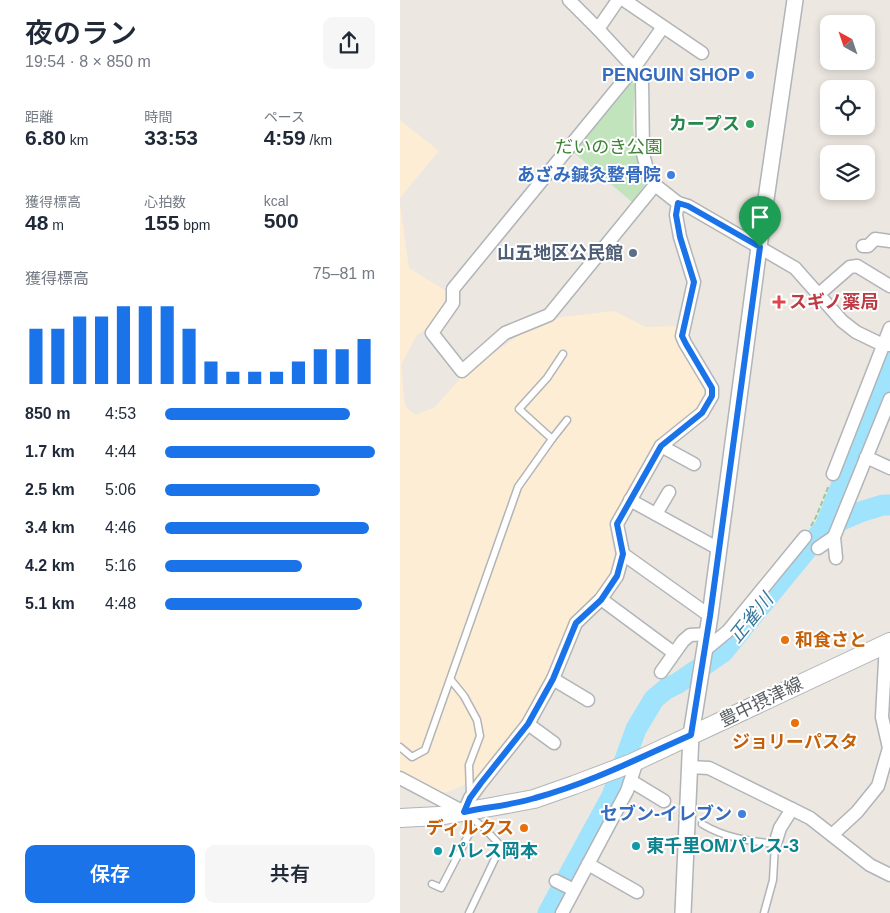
<!DOCTYPE html>
<html lang="ja">
<head>
<meta charset="utf-8">
<style>
  body { margin:0; font-family:Helvetica,"Noto Sans JP",sans-serif; background:#f6f6f7; color:#1f2937; height:100vh; display:flex; flex-direction:column; font-size:19px; white-space:nowrap }
  * { box-sizing:border-box; margin:0 }
  p { font-size:16px; color:#747a83 }
  .icon { flex:none; width:28px; height:28px; fill:none; stroke:currentColor; stroke-width:2; stroke-linecap:round; stroke-linejoin:round }
  .map { position:relative; flex:1; overflow:hidden }
  .panel { display:flex; flex-direction:column; background:#fff; width:400px }
  .panel>* { flex:none }
  .needle { width:32px; rotate:320deg }
  .fabs { position:absolute; left:420px; top:15px; display:grid; gap:10px }
  .fabs a { display:grid; place-items:center; width:55px; height:55px; border-radius:10px; background:#fff; box-shadow:0 2px 8px #0003; font-size:25px }
  .pin { position:absolute; display:grid; place-items:center; width:42px; height:42px; color:#fff; margin:-51px -21px; border-radius:50% 50% 50% 0; rotate:-45deg; box-shadow:0 0 5px #0007 }
  .pin .icon { rotate:45deg }
  .round { display:grid; place-items:center; flex:none; width:52px; height:52px; border-radius:10px; background:#f6f6f7 }
  .summary { display:flex; align-items:center; justify-content:space-between; height:85px; padding:0 25px }
  h1 { font-size:28px; font-weight:600; line-height:38px }
  .figures { display:grid; grid-template-columns:repeat(3,1fr); gap:8px; height:85px; padding:5px 25px }
  .figures div { display:grid; align-content:center }
  .figures b { font-size:21px; font-weight:600 }
  .figures small { font-size:14px; font-weight:400 }
  .figures p { font-size:14px }
  .chart { height:140px; padding:10px 25px }
  .chart p { display:flex; justify-content:space-between }
  .chart svg { width:100%; height:90px; margin-top:5px; stroke:#1a73e8; stroke-width:6 }
  .cta { display:flex; gap:10px; margin-top:auto; padding:10px 25px }
  .cta a { flex:1; height:58px; border-radius:10px; background:#1a73e8; color:#fff; font-size:20px; font-weight:600; line-height:58px; text-align:center }
  .cta a+a { background:#f6f6f7; color:#1f2937 }
  ul { padding:0 25px; list-style:none; font-size:16px }
  li { display:grid; grid-template-columns:80px 60px 1fr; align-items:center; height:38px }
  li i { height:12px; border-radius:6px; background:#1a73e8 }
  main { display:flex; flex:1; min-height:0 }
  .map>svg:first-child { display:block }
  .commercial { fill:#fdedd4 }
  .green { fill:#c2e4bc }
  .lines { fill:none; stroke-linecap:round; stroke-linejoin:round }
  .river { stroke:#9fe3fd; stroke-width:21 }
  .service-casing { stroke:#b1b4b8; stroke-width:9 }
  .minor-casing { stroke:#b1b4b8; stroke-width:15 }
  .tertiary-casing { stroke:#b1b4b8; stroke-width:18 }
  .secondary-casing { stroke:#b0b5b8; stroke-width:20 }
  .path { stroke:#99c99e; stroke-width:2; stroke-dasharray:5 2.5; stroke-linecap:butt }
  .service { stroke:#fff; stroke-width:6 }
  .minor { stroke:#fff; stroke-width:12 }
  .tertiary { stroke:#fff; stroke-width:15 }
  .secondary { stroke:#fff; stroke-width:18 }
  .route-casing { stroke:#fff; stroke-width:10 }
  .route { stroke:#1a73e8; stroke-width:6 }
  .shop-dot { fill:#3f7fe0; stroke:#fff; stroke-width:2 }
  .leisure-dot { fill:#2e9e5b; stroke:#fff; stroke-width:2 }
  .service-dot { fill:#5c6f8a; stroke:#fff; stroke-width:2 }
  .health-dot { fill:#e0444e; stroke:#fff; stroke-width:2 }
  .food-dot { fill:#e8710a; stroke:#fff; stroke-width:2 }
  .culture-dot { fill:#0f9aa8; stroke:#fff; stroke-width:2 }
  .labels { text-anchor:middle; dominant-baseline:central; stroke-width:4; stroke-linejoin:round; paint-order:stroke }
  .shop-label { font-size:18px; font-weight:bold; fill:#366cbe; stroke:#fff; text-anchor:end }
  .leisure-label { font-size:18px; font-weight:bold; fill:#27864d; stroke:#fff; text-anchor:end }
  .park-label { font-size:18px; fill:#3e8336; stroke:#fff }
  .service-label { font-size:18px; font-weight:bold; fill:#4e5e75; stroke:#fff; text-anchor:end }
  .health-label { font-size:18px; font-weight:bold; fill:#be3a42; stroke:#fff; text-anchor:start }
  .food-label { font-size:18px; font-weight:bold; fill:#c56008; stroke:#fff; text-anchor:start }
  .street-label { font-size:18px; fill:#595e61; stroke:#fff }
  .culture-label { font-size:18px; font-weight:bold; fill:#0d838f; stroke:#fff; text-anchor:start }
  .water-label { font-size:19px; font-style:italic; fill:#38799d; stroke:#fff }
</style>
</head>
<body>
<main>
<section class="panel">
<div class="summary"><div><h1>夜のラン</h1><p>19:54 · 8 × 850 m</p></div><a class="round"><svg class="icon" aria-label="share" viewBox="0 0 24 24"><path d="M12 15V3M7 8l5-5 5 5M5 13v7h14v-7"/></svg></a></div>
<div class="figures">
<div><p>距離</p><b>6.80<small> km</small></b></div>
<div><p>時間</p><b>33:53</b></div>
<div><p>ペース</p><b>4:59<small> /km</small></b></div>
</div>
<div class="figures">
<div><p>獲得標高</p><b>48<small> m</small></b></div>
<div><p>心拍数</p><b>155<small> bpm</small></b></div>
<div><p>kcal</p><b>500</b></div>
</div>
<div class="chart"><p><span>獲得標高</span>75–81 m</p>
<svg viewBox="0 0 160 44" preserveAspectRatio="none"><path d="M5 44V17M15 44V17M25 44V11M35 44V11M45 44V6M55 44V6M65 44V6M75 44V17M85 44V33M95 44V38M105 44V38M115 44V38M125 44V33M135 44V27M145 44V27M155 44V22"/></svg>
</div>
<ul>
<li><b>850 m</b>4:53<i style="width:88%"></i></li>
<li><b>1.7 km</b>4:44<i style="width:100%"></i></li>
<li><b>2.5 km</b>5:06<i style="width:74%"></i></li>
<li><b>3.4 km</b>4:46<i style="width:97%"></i></li>
<li><b>4.2 km</b>5:16<i style="width:65%"></i></li>
<li><b>5.1 km</b>4:48<i style="width:94%"></i></li>
</ul>
<div class="cta"><a>保存</a><a>共有</a></div>
</section>
<div class="map">
<svg width="490" height="913" viewBox="0 0 490 913">
  <rect width="100%" height="100%" fill="#ece7e0"/>
  <g class="commercial">
    <path d="M0 120 39 151 0 198Z"/>
    <path d="M0 204 9 268 48 292 42 306 30 326 17 335 1 365 5 406 15 415 35 407 63 375 119 335 160 317 179 315 214 311 246 327 277 326V338L305 385V400L294 412 257 441 213 517 211 538 216 558 213 572 198 594 180 611 165 632 150 676 118 729 81 777 48 792 36 793 0 771Z"/>
  </g>
  <path class="green" d="M230 78 235 85 233 126 236 155 247 182 232 202 172 151Z"/>
  <g class="lines">
    <g class="river">
      <path d="M425 527 490 362"/>
      <path d="M148 913 212 796 236 729 254 699 266 689 278 683 323 652 425 527 460 512 483 505H490"/>
    </g>
    <defs>
      <g id="service">
        <path d="M152 439 119 409 147 378 163 354"/>
        <path d="M51 680 64 696 77 720 80 736 69 765 70 794"/>
        <path d="M0 747 12 757 25 750 118 487 152 439 167 420"/>
        <path d="M67 814 84 828 101 846 69 913"/>
        <path d="M302 824C325 838 349 841 375 844L373 880 364 913"/>
        <path d="M32 884 41 888 70 832 64 813"/>
      </g>
      <g id="minor">
        <path d="M169 0 198 29 234 68 242 80 243 154 247 169 255 185 278 203 288 206 395 268 442 321 456 332 483 345H490"/>
        <path d="M224 0 302 53"/>
        <path d="M198 29 218 0"/>
        <path d="M255 185 149 315 105 333 62 371 32 333 53 303V289L234 68 263 27"/>
        <path d="M463 246H468L475 239 490 241"/>
        <path d="M419 294 450 267 457 266 490 286"/>
        <path d="M261 446 294 464"/>
        <path d="M466 457 490 468"/>
        <path d="M433 474 490 328"/>
        <path d="M230 500 319 549"/>
        <path d="M256 514 269 492"/>
        <path d="M418 548 434 537"/>
        <path d="M223 554 310 616"/>
        <path d="M436 558 434 537 490 399"/>
        <path d="M201 599 274 653"/>
        <path d="M305 650 328 631 405 537"/>
        <path d="M261 672 283 641 290 635 308 634"/>
        <path d="M153 679 188 700"/>
        <path d="M128 724 154 743"/>
        <path d="M289 767 309 768 410 818 470 865 490 875"/>
        <path d="M0 778 64 812 70 798 81 783 128 724 153 679 176 623 201 599 217 576 223 554 217 524 261 446 302 413 312 396V388L285 343 282 336 294 282 280 237 276 215 278 203"/>
        <path d="M231 781 264 801"/>
        <path d="M432 835 457 812 478 786 489 748 482 717 486 643"/>
        <path d="M375 844 380 828 392 809"/>
        <path d="M188 864 237 892"/>
        <path d="M156 881 174 890"/>
        <path d="M162 913 227 791 237 761"/>
      </g>
      <path id="tertiary" d="M283 913 291 735 310 616 359 247 395 0"/>
      <path id="secondary" d="M0 818 39 816 91 807 134 799 174 785 232 763 490 642"/>
    </defs>
    <use href="#service" class="service-casing"/>
    <use href="#minor" class="minor-casing"/>
    <use href="#tertiary" class="tertiary-casing"/>
    <use href="#secondary" class="secondary-casing"/>
    <path class="path" d="M411 526 416 517 429 485"/>
    <use href="#service" class="service"/>
    <use href="#minor" class="minor"/>
    <use href="#tertiary" class="tertiary"/>
    <use href="#secondary" class="secondary"/>
  </g>
  <g class="lines">
    <defs>
      <path id="route" d="M278 203 288 206 360 247 310 616 291 735C239 758 190 783 135 798 113 805 88 807 64 812L70 798 81 783 128 724 153 679 176 623 201 600 217 576 223 554 217 524 261 446 302 413 312 396V388L286 344 282 336 294 282 280 237 276 215Z"/>
    </defs>
    <use href="#route" class="route-casing"/>
    <use href="#route" class="route"/>
  </g>
  <g class="shop-dot">
    <circle cx="350" cy="75" r="5"/>
    <circle cx="271" cy="175" r="5"/>
    <circle cx="342" cy="814" r="5"/>
  </g>
  <circle class="leisure-dot" cx="350" cy="124" r="5"/>
  <circle class="service-dot" cx="233" cy="253" r="5"/>
  <path class="health-dot" d="M376.5 294.5h5v5h5v5h-5v5h-5v-5h-5v-5h5z"/>
  <g class="food-dot">
    <circle cx="385" cy="640" r="5"/>
    <circle cx="395" cy="723" r="5"/>
    <circle cx="124" cy="828" r="5"/>
  </g>
  <g class="culture-dot">
    <circle cx="236" cy="846" r="5"/>
    <circle cx="38" cy="851" r="5"/>
  </g>
  <g class="labels">
    <g class="shop-label">
      <text x="340" y="75">PENGUIN SHOP</text>
      <text x="261" y="175">あざみ鍼灸整骨院</text>
      <text x="332" y="814">セブン-イレブン</text>
    </g>
    <g class="leisure-label">
      <text x="340" y="124">カープス</text>
    </g>
    <g class="park-label">
      <text x="209" y="147">だいのき公園</text>
    </g>
    <g class="service-label">
      <text x="223" y="253">山五地区公民館</text>
    </g>
    <g class="health-label">
      <text x="389" y="302">スギノ薬局</text>
    </g>
    <g class="food-label">
      <text x="395" y="640">和食さと</text>
      <text x="395" y="742" text-anchor="middle">ジョリーパスタ</text>
      <text x="114" y="828" text-anchor="end">ディルクス</text>
    </g>
    <g class="street-label">
      <text transform="translate(361 702) rotate(-26)">豊中摂津線</text>
    </g>
    <g class="culture-label">
      <text x="246" y="846">東千里OMパレス-3</text>
      <text x="48" y="851">パレス岡本</text>
    </g>
    <g class="water-label">
      <text transform="translate(351 618) rotate(-51)">正雀川</text>
    </g>
  </g>
</svg>
<div class="fabs">
<a><svg class="needle" viewBox="-14 -14 28 28"><path d="M0-13l5 13h-10z" fill="#e53935"/><path d="M0 13l5-13h-10z" fill="#747a83"/></svg></a>
<a><svg class="icon" aria-label="locate" viewBox="0 0 24 24"><circle cx="12" cy="12" r="6"/><path d="M12 2v4M12 18v4M2 12h4M18 12h4"/></svg></a>
<a><svg class="icon" aria-label="layers" viewBox="0 0 24 24"><path d="M12 4l9 5-9 5-9-5zM3 14l9 5 9-5"/></svg></a>
</div>
<div class="pin" style="left:360px;top:247px;background:#1e9e55"><svg class="icon" aria-label="arrive" viewBox="0 0 24 24"><path d="M6 21V4h12l-3 4 3 4H6"/></svg></div>
</div>
</main>
</body>
</html>
